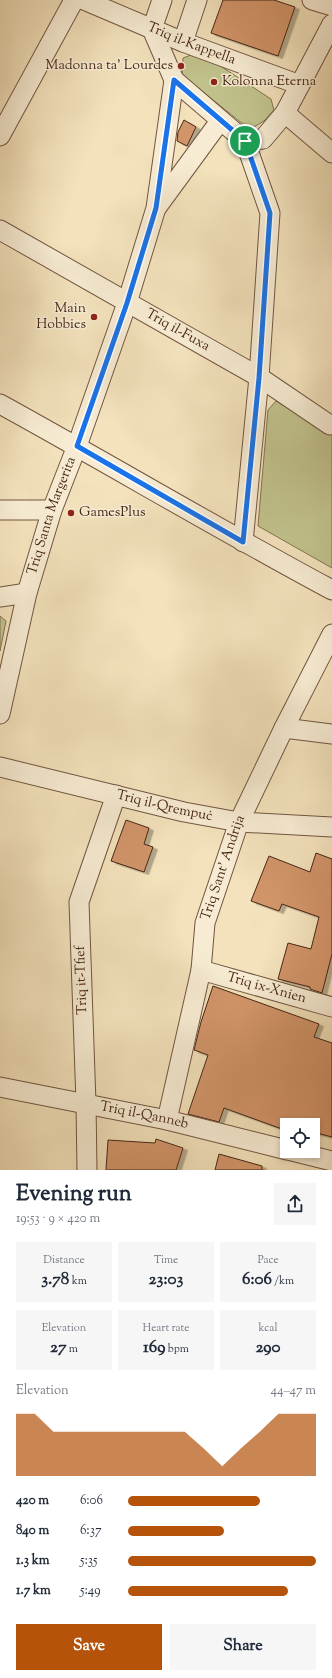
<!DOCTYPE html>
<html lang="en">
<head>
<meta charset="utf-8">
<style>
  body { margin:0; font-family:"Sorts Mill Goudy",serif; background:#f6f6f7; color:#1f2937; height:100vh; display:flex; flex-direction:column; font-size:15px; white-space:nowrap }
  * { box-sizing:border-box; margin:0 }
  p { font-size:13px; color:#747a83 }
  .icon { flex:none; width:22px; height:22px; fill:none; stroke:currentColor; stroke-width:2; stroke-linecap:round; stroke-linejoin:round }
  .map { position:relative; height:1170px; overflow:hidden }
  .details { display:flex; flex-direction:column; background:#fff; flex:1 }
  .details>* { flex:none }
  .fabs { position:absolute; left:280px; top:1118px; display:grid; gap:8px }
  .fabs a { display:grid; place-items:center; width:40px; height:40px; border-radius:0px; background:#fff; box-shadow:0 2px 6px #0003; font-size:20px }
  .pin { position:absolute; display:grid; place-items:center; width:34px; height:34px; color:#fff; margin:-17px; border:2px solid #fff; border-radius:50%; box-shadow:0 1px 4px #0007 }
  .round { display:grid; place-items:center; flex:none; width:42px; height:42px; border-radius:0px; background:#f6f6f7 }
  .overview { display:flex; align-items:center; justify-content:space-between; height:68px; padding:0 16px }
  h1 { font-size:22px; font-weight:700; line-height:30px }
  .figures { display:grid; grid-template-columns:repeat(3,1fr); gap:6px; height:68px; padding:4px 16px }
  .figures div { display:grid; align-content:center; border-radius:0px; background:#f6f6f7; text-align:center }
  .figures b { font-size:17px; font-weight:700 }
  .figures small { font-size:11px; font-weight:400 }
  .figures p { font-size:11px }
  .chart { height:112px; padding:8px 16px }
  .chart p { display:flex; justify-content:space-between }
  .chart svg { width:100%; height:72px; margin-top:4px; fill:#b45309; opacity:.7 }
  .button { display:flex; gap:8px; margin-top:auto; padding:8px 16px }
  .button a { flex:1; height:46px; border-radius:0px; background:#b45309; color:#fff; font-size:16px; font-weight:700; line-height:46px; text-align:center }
  .button a+a { background:#f6f6f7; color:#1f2937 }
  ul { padding:0 16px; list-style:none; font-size:13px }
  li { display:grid; grid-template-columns:64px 48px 1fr; align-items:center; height:30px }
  li i { height:10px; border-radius:5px; background:#b45309 }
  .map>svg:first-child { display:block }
  .green { fill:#c1c28c; stroke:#847452 }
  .building { fill:#d2956a; stroke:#472617; filter:url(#shadow) }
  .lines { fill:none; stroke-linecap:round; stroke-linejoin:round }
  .minor-casing { stroke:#725540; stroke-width:21 }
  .minor { stroke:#f7ecd3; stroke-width:19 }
  .route-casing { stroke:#fff; stroke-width:8 }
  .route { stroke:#1a73e8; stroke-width:5 }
  .poi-dot { fill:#8f2418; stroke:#f7ecd3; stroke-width:1.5 }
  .labels { text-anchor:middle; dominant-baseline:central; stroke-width:3; stroke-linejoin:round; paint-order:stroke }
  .street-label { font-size:14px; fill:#472617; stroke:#f7ecd3 }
  .poi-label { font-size:14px; fill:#472617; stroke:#f7ecd3; text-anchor:end }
</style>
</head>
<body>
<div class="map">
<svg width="332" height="1170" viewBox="0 0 332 1170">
  <defs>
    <filter id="shadow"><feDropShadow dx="4.5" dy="2.5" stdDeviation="0" flood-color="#0004"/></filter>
  </defs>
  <rect width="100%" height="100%" fill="#f3e2bc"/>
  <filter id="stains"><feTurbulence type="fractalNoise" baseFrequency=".005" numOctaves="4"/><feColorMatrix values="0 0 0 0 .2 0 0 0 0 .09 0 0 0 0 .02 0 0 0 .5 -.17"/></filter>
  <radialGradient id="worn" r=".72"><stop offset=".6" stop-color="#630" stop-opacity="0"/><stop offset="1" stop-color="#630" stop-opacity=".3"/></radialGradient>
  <g class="green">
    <path d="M199 52 271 99 274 110 264 121 254 127 243 124 182 75 183 58Z"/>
    <path d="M276 401 332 435V568L258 526 268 410Z"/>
    <path d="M0 616 6 621 0 651Z"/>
  </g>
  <g class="building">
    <path d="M223 0H274L295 7 278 56 211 33Z"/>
    <path d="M184 120 196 127 187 146 177 141 178 132Z"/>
    <path d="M126 820 149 828 144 844 153 847 144 872 111 861Z"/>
    <path d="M316 853 332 859V954L322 993 310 989V987L278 979 288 943 311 949 319 917 282 904 279 911 251 901 269 856 310 872Z"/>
    <path d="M213 986 319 1024 314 1037 332 1043V1137L313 1132V1125H284L282 1129 224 1108 219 1122 188 1114 208 1055 194 1050 201 1022Z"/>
    <path d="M156 1139 183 1148 176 1170H106L108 1140 155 1143Z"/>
    <path d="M219 1154 262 1166V1170H215Z"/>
  </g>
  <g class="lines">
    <defs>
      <g id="minor">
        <path id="s1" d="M84 0 183 42 300 85"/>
        <path d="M312 0 332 6"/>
        <path d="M152 29 162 0"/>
        <path d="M183 42 197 0"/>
        <path d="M174 80 245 141 263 139 285 113 332 24"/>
        <path d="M285 113 332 153"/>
        <path d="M0 136 74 0"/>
        <path d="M157 207 220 121"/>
        <path id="s2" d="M0 230 259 377 330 425"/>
        <path d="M0 404C111 465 220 530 332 590"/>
        <path d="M0 510H52"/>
        <path d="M243 542 259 377 270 213 245 141"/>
        <path d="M0 597 27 593"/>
        <path id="s3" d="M0 714 27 593 52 510 77 446 127 303 156 208 174 80 152 29"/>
        <path d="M284 728 332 734"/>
        <path id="s4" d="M0 767 184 812 239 822 332 827"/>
        <path id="s5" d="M201 970 332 1007"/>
        <path id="s6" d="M0 1087 167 1120 287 1150"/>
        <path id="s7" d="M167 1120 201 970 205 923 239 822 284 728 332 634"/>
        <path d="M292 1151 332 1161"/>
        <path d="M87 1170 86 1103 79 902 116 795"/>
      </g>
    </defs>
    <use href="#minor" class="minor-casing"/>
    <use href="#minor" class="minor"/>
  </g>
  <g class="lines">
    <defs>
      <path id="route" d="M174 80 245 141 270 213 259 378 243 542 77 446 127 303 156 208Z"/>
    </defs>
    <use href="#route" class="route-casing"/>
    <use href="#route" class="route"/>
  </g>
  <g class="poi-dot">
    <circle cx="181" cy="66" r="4"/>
    <circle cx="214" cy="82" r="4"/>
    <circle cx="94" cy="317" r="4"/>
    <circle cx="71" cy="513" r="4"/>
  </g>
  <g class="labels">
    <g class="street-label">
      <text stroke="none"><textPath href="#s1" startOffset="116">Triq il-Kappella</textPath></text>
      <text stroke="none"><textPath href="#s2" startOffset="204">Triq il-Fuxa</textPath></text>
      <text stroke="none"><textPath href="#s3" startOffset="205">Triq Santa Margerita</textPath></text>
      <text stroke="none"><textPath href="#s4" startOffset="169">Triq il-Qrempuċ</textPath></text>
      <text stroke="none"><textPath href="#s7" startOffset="259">Triq Sant' Andrija</textPath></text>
      <text transform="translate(82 980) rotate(-92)">Triq it-Tfief</text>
      <text stroke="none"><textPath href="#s5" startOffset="68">Triq ix-Xnien</textPath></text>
      <text stroke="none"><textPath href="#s6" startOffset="147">Triq il-Qanneb</textPath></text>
    </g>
    <g class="poi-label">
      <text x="173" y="66">Madonna ta' Lourdes</text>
      <text x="222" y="82" text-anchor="start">Kolonna Eterna</text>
      <text x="86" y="309">Main<tspan x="86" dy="16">Hobbies</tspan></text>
      <text x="79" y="513" text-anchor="start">GamesPlus</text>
    </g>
  </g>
  <rect width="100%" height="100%" filter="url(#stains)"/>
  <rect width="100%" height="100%" fill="url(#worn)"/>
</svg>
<div class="fabs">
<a><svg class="icon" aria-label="locate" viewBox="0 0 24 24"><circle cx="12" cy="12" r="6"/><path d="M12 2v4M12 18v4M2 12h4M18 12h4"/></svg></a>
</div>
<div class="pin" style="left:245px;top:141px;background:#1e9e55"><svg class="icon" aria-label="arrive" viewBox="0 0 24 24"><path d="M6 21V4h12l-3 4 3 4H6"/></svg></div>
</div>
<section class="details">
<div class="overview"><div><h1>Evening run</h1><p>19:53 · 9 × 420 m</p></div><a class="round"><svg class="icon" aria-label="share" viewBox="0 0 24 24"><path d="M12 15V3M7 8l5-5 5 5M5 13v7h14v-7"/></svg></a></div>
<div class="figures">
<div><p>Distance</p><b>3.78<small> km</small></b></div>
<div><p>Time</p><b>23:03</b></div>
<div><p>Pace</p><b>6:06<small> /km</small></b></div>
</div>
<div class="figures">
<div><p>Elevation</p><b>27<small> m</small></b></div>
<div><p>Heart rate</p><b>169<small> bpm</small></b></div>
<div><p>kcal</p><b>290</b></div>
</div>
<div class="chart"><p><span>Elevation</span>44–47 m</p>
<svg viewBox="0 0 160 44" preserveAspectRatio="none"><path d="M0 44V6L10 6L20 17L30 17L40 17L50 17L60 17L70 17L80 17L90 17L100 27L110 38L120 27L130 17L140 6L150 6L160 6V44z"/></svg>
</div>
<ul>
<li><b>420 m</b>6:06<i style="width:70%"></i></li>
<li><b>840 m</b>6:37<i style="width:51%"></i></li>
<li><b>1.3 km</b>5:35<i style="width:100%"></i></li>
<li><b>1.7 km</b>5:49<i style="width:85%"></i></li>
</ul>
<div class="button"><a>Save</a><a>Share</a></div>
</section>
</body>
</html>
